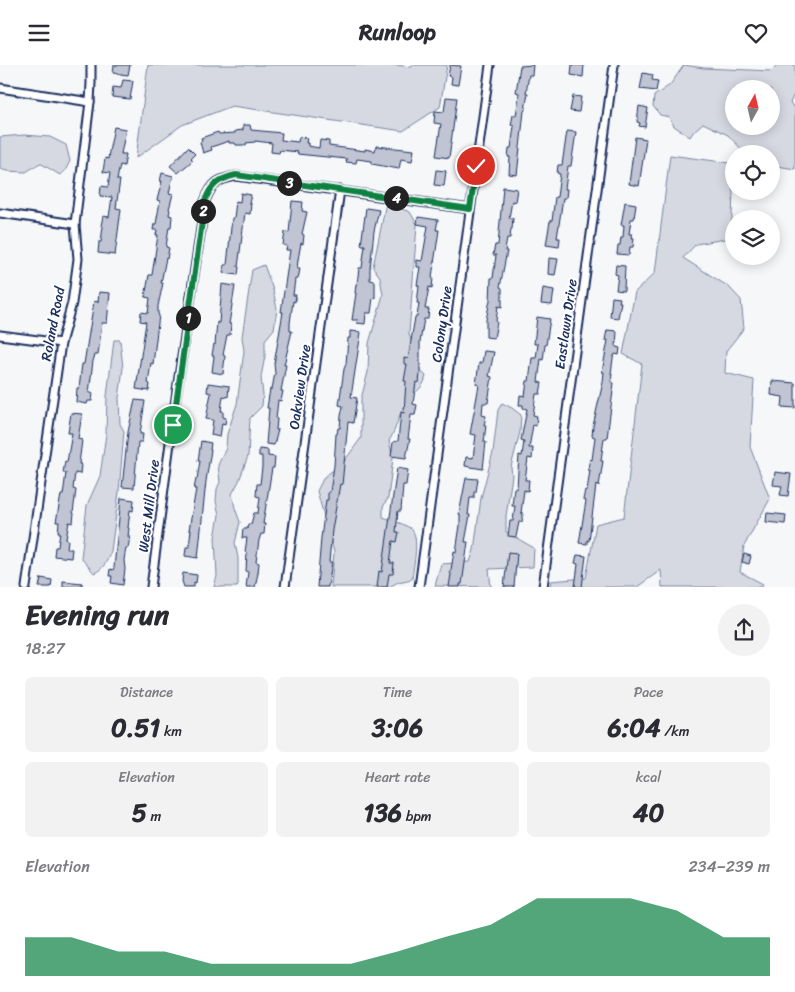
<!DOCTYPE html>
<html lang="en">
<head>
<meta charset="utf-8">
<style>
  body { margin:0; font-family:Sriracha,sans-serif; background:#f2f2f3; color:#2b2b33; height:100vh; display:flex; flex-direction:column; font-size:19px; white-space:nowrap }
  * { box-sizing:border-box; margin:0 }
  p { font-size:16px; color:#7c7c81 }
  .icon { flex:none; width:28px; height:28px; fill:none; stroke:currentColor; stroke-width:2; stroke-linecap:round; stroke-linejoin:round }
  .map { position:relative; height:522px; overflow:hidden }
  .sheet { display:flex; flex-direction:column; background:#fff; flex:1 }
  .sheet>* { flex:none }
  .needle { width:32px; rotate:8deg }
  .fabs { position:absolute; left:725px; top:15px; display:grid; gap:10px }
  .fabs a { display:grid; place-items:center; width:55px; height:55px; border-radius:50%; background:#fff; box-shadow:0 2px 12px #0003; font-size:25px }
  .pin { position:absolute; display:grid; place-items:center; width:42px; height:42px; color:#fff; margin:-21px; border:2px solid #fff; border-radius:50%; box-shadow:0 1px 5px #0007 }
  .km { position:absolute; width:25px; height:25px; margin:-12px; border-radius:50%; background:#222; color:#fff; font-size:14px; line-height:25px; text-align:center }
  .round { display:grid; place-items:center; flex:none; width:52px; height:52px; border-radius:26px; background:#f2f2f3 }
  .headline { display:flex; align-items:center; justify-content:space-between; height:85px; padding:0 25px }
  h1 { font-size:28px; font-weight:700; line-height:38px }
  .metrics { display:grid; grid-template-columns:repeat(3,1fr); gap:8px; height:85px; padding:5px 25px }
  .metrics div { display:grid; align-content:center; border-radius:8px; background:#f2f2f3; text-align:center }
  .metrics b { font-size:25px; font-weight:700 }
  .metrics small { font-size:14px; font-weight:400 }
  .metrics p { font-size:14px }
  .chart { height:140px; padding:10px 25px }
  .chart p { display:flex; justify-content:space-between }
  .chart svg { width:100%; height:90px; margin-top:5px; fill:#0b8043; opacity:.7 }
  header { display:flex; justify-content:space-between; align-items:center; height:65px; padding:0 25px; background:#fff; font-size:22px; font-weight:700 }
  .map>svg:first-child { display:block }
  .green { fill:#d6d9e2; stroke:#7884a0; fill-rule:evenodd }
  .building { fill:#c0c4d3; stroke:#1b2f5e }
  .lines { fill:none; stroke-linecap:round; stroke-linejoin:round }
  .street-casing { stroke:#1b2f5e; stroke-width:11 }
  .street { stroke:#fff; stroke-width:7 }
  .route-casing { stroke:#fff; stroke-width:10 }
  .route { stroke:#0b8043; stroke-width:6 }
  .labels { text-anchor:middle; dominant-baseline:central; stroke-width:4; stroke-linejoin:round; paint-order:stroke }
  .street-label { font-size:14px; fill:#1b2f5e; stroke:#fff }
</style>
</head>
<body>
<header><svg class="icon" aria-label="menu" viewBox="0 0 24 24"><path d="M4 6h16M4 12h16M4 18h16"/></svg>Runloop<svg class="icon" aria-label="heart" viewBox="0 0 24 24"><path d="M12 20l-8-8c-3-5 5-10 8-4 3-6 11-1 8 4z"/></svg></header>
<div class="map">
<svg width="795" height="522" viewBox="0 0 795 522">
  <rect width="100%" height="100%" fill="#f6f7f9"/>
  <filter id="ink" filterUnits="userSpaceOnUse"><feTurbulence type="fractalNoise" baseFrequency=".02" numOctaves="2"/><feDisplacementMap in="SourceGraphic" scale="10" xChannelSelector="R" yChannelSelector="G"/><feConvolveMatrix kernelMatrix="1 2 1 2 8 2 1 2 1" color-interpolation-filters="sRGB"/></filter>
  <g filter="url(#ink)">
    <g class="green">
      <path d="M148 0H395L412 2V0H447L440 42 403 66 232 41 182 60 136 93Z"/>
      <path d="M684 0 704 3 771 6 777 0H795V27L790 38 795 43V104L771 100V89H746L728 70 703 58 694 66 690 72 674 61 669 52 660 50 653 41 654 31 670 20ZM734 24H771V61H734Z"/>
      <path d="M24 70 50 72 66 80 70 96 65 106 60 110 40 98 26 107 7 106 0 104V72Z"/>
      <path d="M670 90 730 98 733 128 731 173 696 179 683 193 729 222 741 235 744 263 726 286 725 308 754 315 750 382 770 434 744 481 740 507 763 519 762 522H662L661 505 637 522H550L551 516 586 513 596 459 624 452 642 299 623 289 635 227 655 208Z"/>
      <path d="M386 138 410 147 417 159 409 269 420 305 426 311C423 327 411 327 405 339 398 351 397 363 389 376L393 393 388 433 383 442V452C391 455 402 458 410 463 421 470 413 502 412 514L398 517 389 522H331L334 487 317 426 324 412 343 398 361 373V334L368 307 369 278 383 230 380 212 373 202Z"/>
      <path d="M264 200 273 225 277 244 274 264 265 275V291L261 312 263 330 262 341 250 353 248 391 239 416 232 429 235 443 240 457 235 478 238 493V519L237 522H214L217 511 215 473 219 450 216 436 217 424 220 417 218 400 226 383 227 369 237 339 244 286 242 272 252 205Z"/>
      <path d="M114 275H120L123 303 119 333 120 359 124 366 119 427 111 486C107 496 104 504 94 508L81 493 87 440 100 411 106 369 107 331Z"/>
      <path d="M502 338 512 343 521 350 520 367 511 402 512 411 506 451V467L534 483 533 502 489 504 491 522 435 521 441 499 470 497 474 485 481 433 493 387 498 345Z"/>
    </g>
    <g class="building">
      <path d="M114 0H130L128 10 113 8Z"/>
      <path d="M450 0 461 1 458 20 451 19 452 12 448 11Z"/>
      <path d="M533 0 532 10H529L526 28H528L525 45 524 46 517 110 509 109 510 92H508L509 83H511L514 61 511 60 513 50H516L518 38 519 28 516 27 520 1Z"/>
      <path d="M572 0H584L583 12 571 10Z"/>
      <path d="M643 8 653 10 652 15 658 16 656 26 640 24Z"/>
      <path d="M123 15 133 16 130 34 112 32 113 22 121 23Z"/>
      <path d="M573 31 581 32 579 47 570 46Z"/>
      <path d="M446 32 457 33 449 93 436 91 441 59 434 58 435 46 444 47Z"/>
      <path d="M639 41 648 43 645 62 639 61 640 58 637 57Z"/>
      <path d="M243 60H250L251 65 282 68 281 75 298 77 299 72 307 73 306 78H308V81L319 83 320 75 329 76V81L365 86V84L375 86 376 81 414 85 412 96 401 94 399 104 372 99V96L357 94 356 98 346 97 347 94 297 89 298 87 280 85 279 88 271 87 272 78 255 76V77L246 78V80H236L235 78H229V76L211 82 212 85 203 88 200 77 202 76 201 73 218 67 219 69 235 68V66L243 65Z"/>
      <path d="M114 62 126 64 121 89H126L124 101 120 100 117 115H120L116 143 121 144 115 190 98 188 99 177H101L103 161H101L103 151 109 152 112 132 100 131 101 121 108 122 110 108 103 107 105 93 108 94 109 87Z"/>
      <path d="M567 66 576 67 571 101H568L565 124H567L566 133H563L557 173H560L559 182 546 180 550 156H552L555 132H557L560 109 557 108 558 100H562Z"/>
      <path d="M635 72 646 74 639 121 629 119Z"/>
      <path d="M188 82 195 89 191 93 193 95 178 108 170 101Z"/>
      <path d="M436 105 446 106 444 121 434 120Z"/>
      <path d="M162 108 173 111 169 128 173 129 169 144 170 145 169 150 172 151 171 162H169L166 182 169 183 167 194 166 193 161 218H163L158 241V249L159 250 153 299 151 298 148 318 150 319 149 326 136 324 146 257 140 256 141 247 148 248 150 233 145 232 149 210H152L158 170H156L157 165H153L154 159H156L160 136 157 135 162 116H160Z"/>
      <path d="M503 122 517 124 515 137 512 136 509 153H513L512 164H511L510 173H507L505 186H507L500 222 502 223V242L498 241 496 256 497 257 494 273 486 272V255L490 235 491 213H493L496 190H493L495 180H498Z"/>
      <path d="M241 128 251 130 249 138H251L250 149 245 148 238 202H239L238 210 223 208 224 200H227L232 153H234L236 136 240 137Z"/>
      <path d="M292 136 303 137 302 146 307 147 302 169 304 170 303 179 301 178 298 195 297 204H300L298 214H295L293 230H296L295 237 293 236 290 258V266H292L284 300H286L281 326H283L281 336 278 335 276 354H277L276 365H278L274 380 266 379 269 343H267L270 324H272L275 308 274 299 283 247H281L290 185H286L287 181 283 180 285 167 289 168Z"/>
      <path d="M625 137 636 139 634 154H631L629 169H632L631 173H634L633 182H630L629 190 617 189 618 180H620L621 172H623L624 160H621Z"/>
      <path d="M366 143 379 145 374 166 370 204V215L375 216V233H373L371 248H366L365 259 357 258 358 255H352L356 228H355L356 219H357L359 203H362L365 180H361Z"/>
      <path d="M418 152 438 155 436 165H439L432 212 433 213 432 223 429 222 425 244H429L428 254H424L420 277V308L419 318 416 317 413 339 417 340 415 350H411L408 374H410L406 393 391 391 393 377 398 376 401 347 404 348 406 316H404L407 299H404V293L408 294 415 252H417L419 238H417L419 221 417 220 420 202H417V195L422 196 428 161 417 159Z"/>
      <path d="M549 193 558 194 555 210 548 209Z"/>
      <path d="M616 200 625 201 624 226 616 225 618 210 615 209Z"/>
      <path d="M222 219 235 221 229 259H231L230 270H227L223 290 225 291 223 309 212 307 214 291 212 290 214 279 215 280 217 257 219 258Z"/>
      <path d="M543 223 554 225 552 240 541 239Z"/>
      <path d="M99 227 110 228 107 258H102L98 290H95L93 296 89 328H93L92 336H88L87 339 76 337 77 323H79L82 299H84L94 236 98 237Z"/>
      <path d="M612 232 620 233 619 237H621L618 253 610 252Z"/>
      <path d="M537 252 550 254 546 280H545L543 295 541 294 538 317 542 318 540 329H536L533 350 537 351 536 361 533 360 529 383H533L532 394 528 393 525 415H529L528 426 524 425 521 448H523L522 457H519L516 472 508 471 510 456H513L515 441H512L514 423H517L519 390 522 391 524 376 521 375 527 344 523 343V340H519L520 330 525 331 527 316H529L532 293H536L538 279H534Z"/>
      <path d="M607 265 617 266 616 282 620 283 619 290 615 289 613 293 611 309H612L611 317 614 318 607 373H604L601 396H603L599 421 596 420 589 476 587 475V479L579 478 586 436 583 435 585 425 587 426 590 405H588L589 398 590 394 592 395 595 372 592 371 593 361 603 317 604 307H602L608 275H605Z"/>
      <path d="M350 266 361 267 351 332 357 333 353 358 348 357 342 420 340 419 332 465 329 497H332L328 522H317L321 473 326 435H328V427H330L334 401 336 369H337L338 363H340L341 351 343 341 339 340 344 304 346 299 348 273H350Z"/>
      <path d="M484 286 494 287 489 311 492 312 488 338H483L482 350 486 351 484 360H486L484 377H486L483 404 465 401 466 392 473 393 476 370 470 369 479 320 476 319 479 298H482Z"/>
      <path d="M772 316 795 318V343L782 342 783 332 771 330Z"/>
      <path d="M208 318 229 321 228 332 223 331 221 346H223V352L226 353 225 359 222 358 220 372 211 370 213 355 206 354 211 328 207 327Z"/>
      <path d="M135 335 145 336 140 369H143L142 377H138L134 423 122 422 128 367Z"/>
      <path d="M71 348 82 349 78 374 82 375 79 399H81L80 409 75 408 73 424 76 425 73 448H74L73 458 69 457 66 474 68 475 67 484H72L71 493 54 491 55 482H58L60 467H58L59 457H56L61 430H63L66 408H63L65 396 67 397 72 368H68Z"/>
      <path d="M201 376 211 378 210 385H211L206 416 198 493 185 491 186 482H189L191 465H189L196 424H194L196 414H197L200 396H198Z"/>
      <path d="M259 384 268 385V391L275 392 274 403H272L263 459H265L264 469H261L259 475 256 497 259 498 258 508 255 522H246L248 507 246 506 247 488 245 487 247 473H242L243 464H247L248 459H251L254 448H258L260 432 256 431 257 419H260L262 402V391H259Z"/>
      <path d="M397 403 408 405 406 420H403L401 446H398L396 467H399L397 477 393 476 390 498H394L393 509H389L387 522H377L379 506 382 507Z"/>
      <path d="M775 407 791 409 788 431 780 430 782 421 773 420Z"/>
      <path d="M466 413 478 414 476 427H474V433H470L468 450H470L465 477H468L462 519H460V522H449L451 509 450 507 451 505 454 486 456 487 460 460V450L459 449Z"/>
      <path d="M121 433 134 435 133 446 130 445 128 463H129L128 472H130L128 483H126L124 495 125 504 123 520 111 518 112 511H109L110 504 113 505 114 503Z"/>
      <path d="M767 448 786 450 785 459 766 457Z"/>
      <path d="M508 487 517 488 514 522H504Z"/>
      <path d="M744 489 751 491 749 499 742 497Z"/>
      <path d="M577 490 586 491 582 522H575L578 499 575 498Z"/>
      <path d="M183 508 197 510 196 518 194 517V522H184L182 516Z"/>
      <path d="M41 513 52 515 51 522H39Z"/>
      <path d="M63 516 82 518V522H63Z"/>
    </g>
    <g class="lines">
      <defs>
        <g id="street">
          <path d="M0 23 90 37"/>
          <path d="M0 148 75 159"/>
          <path d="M0 270 61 278"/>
          <path d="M26 522 61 278 72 238 78 194 75 159 90 37 91 18V0"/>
          <path d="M151 522 177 325 205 136C212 118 218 114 236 111L470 144"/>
          <path d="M285 522 340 125"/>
          <path d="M419 522 490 0"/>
          <path d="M543 522 614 0"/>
        </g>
      </defs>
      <use href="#street" class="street-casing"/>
      <use href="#street" class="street"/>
    </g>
  </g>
  <g class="lines" filter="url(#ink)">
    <defs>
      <path id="route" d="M173 360 205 136C211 119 219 114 236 110L470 144 476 101"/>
    </defs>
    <use href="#route" class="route-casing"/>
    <use href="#route" class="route"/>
  </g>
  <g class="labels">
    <g class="street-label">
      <text transform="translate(53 259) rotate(-79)">Roland Road</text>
      <text transform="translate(442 259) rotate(-82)">Colony Drive</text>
      <text transform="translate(566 259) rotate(-82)">Eastlawn Drive</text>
      <text transform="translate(300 322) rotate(-82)">Oakview Drive</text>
      <text transform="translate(149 441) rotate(-83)">West Mill Drive</text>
    </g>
  </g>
</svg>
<div class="fabs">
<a><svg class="needle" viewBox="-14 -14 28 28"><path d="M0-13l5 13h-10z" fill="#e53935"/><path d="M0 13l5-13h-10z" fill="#7c7c81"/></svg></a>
<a><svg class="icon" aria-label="locate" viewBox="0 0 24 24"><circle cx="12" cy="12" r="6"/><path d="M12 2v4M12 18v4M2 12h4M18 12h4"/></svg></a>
<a><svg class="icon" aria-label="layers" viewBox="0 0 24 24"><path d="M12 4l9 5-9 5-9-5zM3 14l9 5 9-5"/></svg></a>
</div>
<div class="pin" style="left:173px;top:360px;background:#1e9e55"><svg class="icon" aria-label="arrive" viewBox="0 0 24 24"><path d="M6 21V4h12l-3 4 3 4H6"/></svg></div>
<div class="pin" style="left:476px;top:101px;background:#d93025"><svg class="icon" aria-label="check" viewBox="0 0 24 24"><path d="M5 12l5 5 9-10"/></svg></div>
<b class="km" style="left:188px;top:253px">1</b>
<b class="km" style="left:203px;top:146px">2</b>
<b class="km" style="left:289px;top:118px">3</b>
<b class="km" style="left:396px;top:133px">4</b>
</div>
<section class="sheet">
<div class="headline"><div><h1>Evening run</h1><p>18:27</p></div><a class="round"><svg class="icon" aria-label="share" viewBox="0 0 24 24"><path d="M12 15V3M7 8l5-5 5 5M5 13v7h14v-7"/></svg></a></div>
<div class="metrics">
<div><p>Distance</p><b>0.51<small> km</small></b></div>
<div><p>Time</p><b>3:06</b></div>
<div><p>Pace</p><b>6:04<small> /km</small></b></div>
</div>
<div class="metrics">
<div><p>Elevation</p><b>5<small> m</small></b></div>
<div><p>Heart rate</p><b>136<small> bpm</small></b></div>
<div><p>kcal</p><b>40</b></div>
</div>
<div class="chart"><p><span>Elevation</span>234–239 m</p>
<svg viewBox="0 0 160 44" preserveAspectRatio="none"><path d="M0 44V25L10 25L20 32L30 32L40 38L50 38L60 38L70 38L80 32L90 25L100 19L110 6L120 6L130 6L140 12L150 25L160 25V44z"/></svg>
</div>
</section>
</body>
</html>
